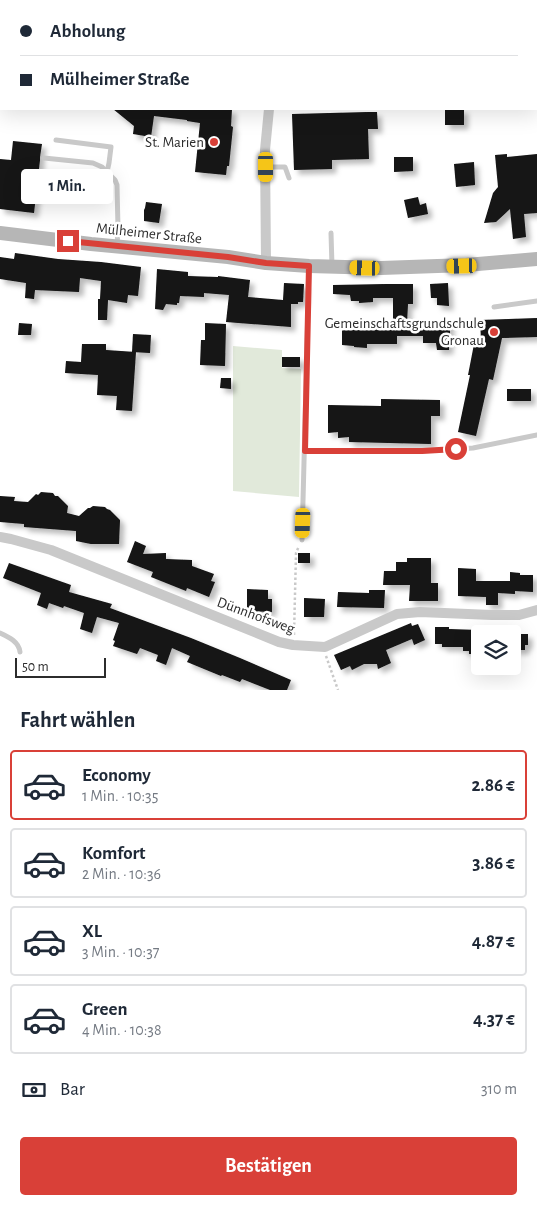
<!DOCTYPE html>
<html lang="de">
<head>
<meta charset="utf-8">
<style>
  :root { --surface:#fff; --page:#f2f2f3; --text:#1f2937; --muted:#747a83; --line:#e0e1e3; --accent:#d94038 }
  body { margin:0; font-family:"Alegreya Sans",sans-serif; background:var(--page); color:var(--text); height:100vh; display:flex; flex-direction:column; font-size:19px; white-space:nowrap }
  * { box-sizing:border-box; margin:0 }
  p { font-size:16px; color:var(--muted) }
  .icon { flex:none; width:28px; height:28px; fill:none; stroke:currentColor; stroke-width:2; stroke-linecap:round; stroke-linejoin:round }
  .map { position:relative; height:690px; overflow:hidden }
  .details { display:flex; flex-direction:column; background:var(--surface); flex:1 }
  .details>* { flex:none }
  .top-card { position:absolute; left:0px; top:0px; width:538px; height:110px; box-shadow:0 5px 20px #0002; display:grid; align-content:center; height:110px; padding:0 20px; background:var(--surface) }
  .tools { position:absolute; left:471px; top:625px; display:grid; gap:10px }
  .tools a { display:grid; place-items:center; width:50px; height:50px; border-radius:5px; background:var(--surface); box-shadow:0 5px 20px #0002; font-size:25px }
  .scale { position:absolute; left:15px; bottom:12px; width:91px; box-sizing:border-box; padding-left:5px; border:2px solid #2c2c2c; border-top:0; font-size:14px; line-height:18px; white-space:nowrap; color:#2c2c2c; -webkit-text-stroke:4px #fff; paint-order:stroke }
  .end { position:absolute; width:22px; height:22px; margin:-11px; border:6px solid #d94038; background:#fff; box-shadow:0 0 0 2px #fff }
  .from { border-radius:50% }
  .bubble { position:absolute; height:35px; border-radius:5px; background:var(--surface); box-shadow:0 5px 20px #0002; font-size:16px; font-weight:700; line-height:35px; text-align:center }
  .car { position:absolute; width:15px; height:30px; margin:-15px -8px; border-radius:6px; box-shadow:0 0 4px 1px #0007; background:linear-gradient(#f5c518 24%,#345 0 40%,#f5c518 0 76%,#345 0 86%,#f5c518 0) }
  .top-card b { display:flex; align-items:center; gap:18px; height:48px; font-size:19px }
  .top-card b+b { border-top:1px solid var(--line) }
  .top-card i { width:12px; height:12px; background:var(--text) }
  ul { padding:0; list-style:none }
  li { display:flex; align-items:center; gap:15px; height:70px; margin:0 10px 8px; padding:0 10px; border:2px solid var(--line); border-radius:5px }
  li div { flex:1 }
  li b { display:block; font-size:19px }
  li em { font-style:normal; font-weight:700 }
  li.current { border-color:var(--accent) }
  li>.icon { width:45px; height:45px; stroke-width:1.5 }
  h2 { padding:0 20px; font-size:22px; line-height:60px }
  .pay { display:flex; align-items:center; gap:12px; height:55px; padding:0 20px; font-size:19px }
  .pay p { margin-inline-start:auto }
  .button { display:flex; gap:10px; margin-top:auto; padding:10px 20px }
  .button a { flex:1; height:58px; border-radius:5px; background:var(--accent); color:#fff; font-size:20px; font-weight:700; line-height:58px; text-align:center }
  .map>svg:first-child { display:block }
  .green { fill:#e1e9da }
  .building { fill:#131313; filter:url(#shadow) }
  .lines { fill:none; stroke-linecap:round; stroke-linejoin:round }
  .path { stroke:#c9c9c9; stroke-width:2.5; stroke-dasharray:2.5 2.5; stroke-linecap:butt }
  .lane { stroke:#c9c9c9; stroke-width:5 }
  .street { stroke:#c9c9c9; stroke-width:10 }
  .secondary { stroke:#b6b6b6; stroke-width:14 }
  .route { stroke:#d94038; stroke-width:6 }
  .poi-dot { fill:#d94038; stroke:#fff; stroke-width:2 }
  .labels { text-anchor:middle; stroke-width:5; stroke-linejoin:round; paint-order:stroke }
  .poi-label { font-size:15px; fill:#2c2c2c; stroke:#fff; text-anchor:end }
  .street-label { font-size:15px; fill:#2c2c2c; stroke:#fff }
</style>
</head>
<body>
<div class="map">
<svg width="537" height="690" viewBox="0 0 537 690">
  <defs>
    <filter id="shadow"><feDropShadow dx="4.5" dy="4.5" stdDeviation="2.5" flood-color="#0004"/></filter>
  </defs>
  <rect width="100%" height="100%" fill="#fff"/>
  <!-- green -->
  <polygon class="green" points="233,346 282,350 282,368 301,369 299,497 233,491"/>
  <!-- building -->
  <g class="building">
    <polygon points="113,109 232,109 231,126 233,127 229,166 227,166 226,175 195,172 200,123 187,121 187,120 154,116 151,137 133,134 134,126"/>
    <rect x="445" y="109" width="19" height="16"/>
    <polygon points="368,112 377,112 378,129 368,129 369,159 332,160 332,169 294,170 292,114"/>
    <polygon points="13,141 42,144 40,157 40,160 34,213 0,209 0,159 11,160"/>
    <polygon points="507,154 507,157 537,154 537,213 524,214 526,237 513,239 510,209 496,222 484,223 493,193 498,187 495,155"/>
    <polygon points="394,157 413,157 413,171 394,172"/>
    <polygon points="474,162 475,185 456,187 454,164"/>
    <polygon points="418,197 420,205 426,203 428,214 408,218 404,200"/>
    <polygon points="146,202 162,204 159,223 144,221 144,210 145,208"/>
    <polygon points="15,253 58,259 101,262 141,267 138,296 128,295 127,303 108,300 107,320 98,320 98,299 102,299 100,299 101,281 80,278 79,292 35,290 34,299 25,298 26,283 0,279 0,257 14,259"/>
    <polygon points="157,269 188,272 188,276 218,277 218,276 250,280 248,297 283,300 284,283 304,284 303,302 298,302 298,304 291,304 291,327 226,322 229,295 204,293 204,297 180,296 179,303 177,303 177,305 166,304 163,310 155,309"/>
    <polygon points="448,283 449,306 437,305 437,298 431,298 430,284"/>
    <polygon points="386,284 413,284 413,304 408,304 407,323 450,321 450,342 449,342 449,350 437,350 436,343 423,343 423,336 397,336 397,344 367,344 367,348 354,347 354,346 342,345 342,327 382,328 382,320 393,320 393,298 373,298 373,302 359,303 359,301 351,301 350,295 333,294 333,285"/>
    <polygon points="537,318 537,337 502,338 493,380 489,379 476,436 458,432 470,375 468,375 475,339 481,340 480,320"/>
    <polygon points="19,323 32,324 31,335 18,335"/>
    <polygon points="205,323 226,324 225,366 200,365 201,340 205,340"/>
    <polygon points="133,334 151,335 150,353 132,352"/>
    <polygon points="82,344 106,344 106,350 136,352 132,411 116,410 117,396 97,395 98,375 65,373 66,361 81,362"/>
    <rect x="282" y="357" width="18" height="10"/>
    <polygon points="221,378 231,378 231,389 220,388"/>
    <rect x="507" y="389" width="24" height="12"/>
    <polygon points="381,399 440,400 440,416 431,416 431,444 349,442 349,437 338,438 338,432 328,433 328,405 381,406"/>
    <polygon points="41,492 53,493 55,496 58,496 68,506 67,513 79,516 88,508 90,508 93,506 105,507 107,509 110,510 120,520 119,544 91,544 76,541 76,531 24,527 24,524 0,522 0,496 15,497 14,501 28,502 36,494 38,495"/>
    <polygon points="135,541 146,546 143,554 166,553 166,559 192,560 192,566 214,574 211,581 215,582 209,597 187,588 186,591 151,577 153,572 127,562"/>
    <rect x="298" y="553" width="12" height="10"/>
    <polygon points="407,558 431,558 431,583 438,583 438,601 409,601 410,585 383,585 384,571 396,571 396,562 407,562"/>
    <polygon points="9,563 71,585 69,592 112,604 110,608 191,638 240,658 291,680 287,690 270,690 242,679 240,682 222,675 221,676 187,662 190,656 172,648 166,665 156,661 158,655 140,648 137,654 113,646 115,641 113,640 119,623 97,617 92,633 80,629 84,613 64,606 63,608 49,603 47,609 37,605 41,593 3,578"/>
    <polygon points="458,568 476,569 476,581 510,581 510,572 520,573 520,575 533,575 533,592 515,591 515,594 498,593 498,605 486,605 486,597 458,596"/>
    <polygon points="247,589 268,590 268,599 272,599 272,612 247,611"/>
    <polygon points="369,590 385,590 384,608 337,607 338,592 369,593"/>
    <polygon points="304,598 325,599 324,617 304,617"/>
    <polygon points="411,623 412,626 418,624 425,640 414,645 412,639 386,650 391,663 378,669 377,664 364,664 352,670 350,666 341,670 334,655"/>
    <polygon points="435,627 449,627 449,629 480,630 480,654 469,654 469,651 463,651 463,647 442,647 442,644 435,644"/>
    <polygon points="512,634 528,634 528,645 525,645 525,650 512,650"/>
  </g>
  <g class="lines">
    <!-- path -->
    <g class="path">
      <polyline points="294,635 296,553 299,546"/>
      <polyline points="326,656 338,690"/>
    </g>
    <!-- lane -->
    <g class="lane">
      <polyline points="56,140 111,147 109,163 107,172"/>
      <polyline points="44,158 93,163 102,167 115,180 117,185 118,228 117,246"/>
      <polyline points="266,167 285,167 289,178"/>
      <polyline points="331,233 332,266"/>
      <polyline points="494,307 537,301"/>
      <polyline points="305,451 422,451 473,448 537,435"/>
      <polyline points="302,540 309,267"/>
      <path d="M0 633C9 637 19 642 20 652"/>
    </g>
    <!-- street -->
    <g class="street">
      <polyline points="266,263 265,150 269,109"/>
      <polyline points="0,537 11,539 51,550 279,642 293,645 325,647 397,614 420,612 492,615 519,615 537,610"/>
    </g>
    <!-- secondary -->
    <g class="secondary">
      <polyline points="131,1 131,0"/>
      <polyline points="0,67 1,67"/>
      <polyline points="0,233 91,244 228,257 266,263 309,266 381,268 466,265 537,259"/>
    </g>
  </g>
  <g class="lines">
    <!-- route -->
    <polyline class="route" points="68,241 228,257 266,263 309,266 305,451 422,451 456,449"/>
  </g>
  <!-- markers -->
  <g class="poi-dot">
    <circle cx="214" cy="142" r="5"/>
    <circle cx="494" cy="332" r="5"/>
  </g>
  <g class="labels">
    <!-- poi labels -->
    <g class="poi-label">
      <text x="204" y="147">St. Marien</text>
      <text x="484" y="328">Gemeinschaftsgrundschule<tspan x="484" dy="17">Gronau</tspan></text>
    </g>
    <!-- street labels -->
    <g class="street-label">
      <text transform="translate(149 233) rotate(6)" y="5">Mülheimer Straße</text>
      <text transform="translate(256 615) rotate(20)" y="5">Dünnhofsweg</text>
    </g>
  </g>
</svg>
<div class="tools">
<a><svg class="icon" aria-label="layers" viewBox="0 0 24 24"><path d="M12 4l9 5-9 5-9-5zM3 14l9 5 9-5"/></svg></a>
</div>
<div class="scale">50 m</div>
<i class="end from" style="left:456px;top:449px"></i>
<i class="end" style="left:68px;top:241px"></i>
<div class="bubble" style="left:21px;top:169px;width:92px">1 Min.</div>
<i class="car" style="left:266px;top:167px;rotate:180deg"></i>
<i class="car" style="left:462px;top:266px;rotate:268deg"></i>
<i class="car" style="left:365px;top:268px;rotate:272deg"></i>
<i class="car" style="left:303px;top:523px;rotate:182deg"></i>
<div class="top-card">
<b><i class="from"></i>Abholung</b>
<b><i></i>Mülheimer Straße</b>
</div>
</div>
<section class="details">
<h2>Fahrt wählen</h2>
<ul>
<li class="current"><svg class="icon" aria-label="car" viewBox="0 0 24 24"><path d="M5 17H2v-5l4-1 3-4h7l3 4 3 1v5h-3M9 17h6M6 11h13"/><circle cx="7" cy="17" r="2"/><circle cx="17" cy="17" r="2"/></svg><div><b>Economy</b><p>1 Min. · 10:35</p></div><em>2.86 €</em></li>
<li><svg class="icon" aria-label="car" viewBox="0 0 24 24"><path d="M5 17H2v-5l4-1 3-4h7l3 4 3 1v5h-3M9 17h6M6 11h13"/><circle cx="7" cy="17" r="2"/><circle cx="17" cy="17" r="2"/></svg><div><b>Komfort</b><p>2 Min. · 10:36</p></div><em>3.86 €</em></li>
<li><svg class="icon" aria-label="car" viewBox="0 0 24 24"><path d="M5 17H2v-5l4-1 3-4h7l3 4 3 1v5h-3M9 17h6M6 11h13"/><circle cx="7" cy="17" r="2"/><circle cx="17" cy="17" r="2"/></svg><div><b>XL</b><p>3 Min. · 10:37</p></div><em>4.87 €</em></li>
<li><svg class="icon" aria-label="car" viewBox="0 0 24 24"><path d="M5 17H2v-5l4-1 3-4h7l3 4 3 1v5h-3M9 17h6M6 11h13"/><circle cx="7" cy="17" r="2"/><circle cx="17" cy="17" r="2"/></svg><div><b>Green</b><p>4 Min. · 10:38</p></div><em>4.37 €</em></li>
</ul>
<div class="pay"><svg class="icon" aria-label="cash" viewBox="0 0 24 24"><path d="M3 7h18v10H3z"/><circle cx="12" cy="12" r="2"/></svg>Bar<p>310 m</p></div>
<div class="button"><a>Bestätigen</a></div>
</section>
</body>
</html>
